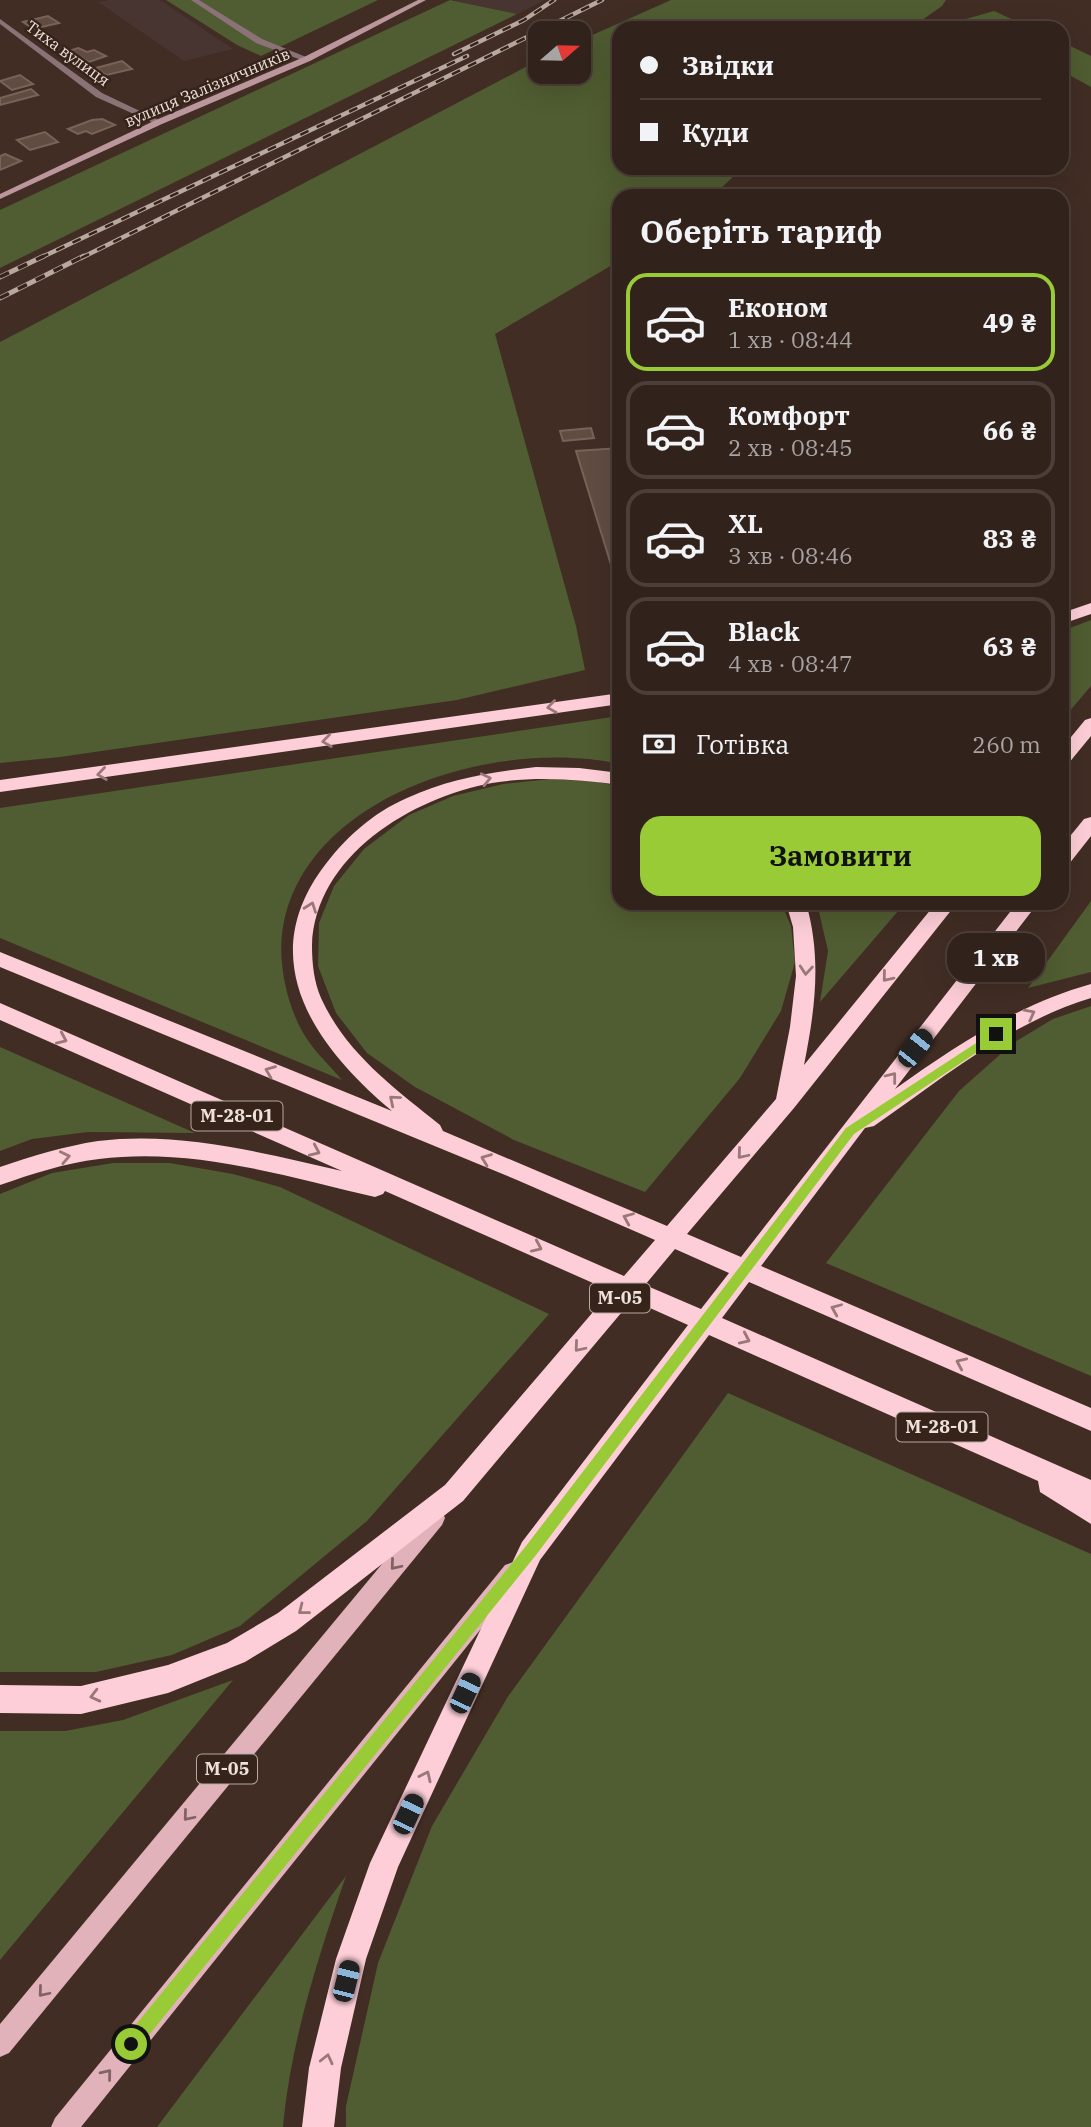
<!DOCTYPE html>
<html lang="uk">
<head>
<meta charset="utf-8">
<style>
  :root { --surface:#31221b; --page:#3d2f28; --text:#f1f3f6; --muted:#a8a4a3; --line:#4c3f3a; --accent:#99cb36 }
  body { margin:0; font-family:"IBM Plex Serif",serif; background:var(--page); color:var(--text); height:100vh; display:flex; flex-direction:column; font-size:26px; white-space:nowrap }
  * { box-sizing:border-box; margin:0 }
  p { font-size:23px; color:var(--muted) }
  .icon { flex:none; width:38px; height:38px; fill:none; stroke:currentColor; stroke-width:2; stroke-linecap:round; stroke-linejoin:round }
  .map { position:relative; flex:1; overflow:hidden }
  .details { position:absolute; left:612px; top:189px; width:457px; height:721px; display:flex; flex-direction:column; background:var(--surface); border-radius:21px; box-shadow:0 7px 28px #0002,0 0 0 2px var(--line) }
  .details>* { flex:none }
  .top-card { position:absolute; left:612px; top:21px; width:457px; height:154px; border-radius:21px; box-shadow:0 7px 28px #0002,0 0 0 2px var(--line); display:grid; align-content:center; height:154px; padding:0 28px; background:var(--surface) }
  .needle { width:46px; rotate:70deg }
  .fabs { position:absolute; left:528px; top:21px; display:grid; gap:14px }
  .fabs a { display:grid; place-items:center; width:63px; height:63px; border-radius:14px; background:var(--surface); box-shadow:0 7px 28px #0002,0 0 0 2px var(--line); font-size:35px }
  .end { position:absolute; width:32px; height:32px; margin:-16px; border:9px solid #99cb36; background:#111; box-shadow:0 0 0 4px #111 }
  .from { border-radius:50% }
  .bubble { position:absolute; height:49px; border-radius:21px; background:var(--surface); box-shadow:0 7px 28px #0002,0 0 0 2px var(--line); font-size:23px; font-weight:700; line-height:49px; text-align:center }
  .car { position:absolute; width:21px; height:42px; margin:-21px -10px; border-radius:9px; box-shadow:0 0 5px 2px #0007; background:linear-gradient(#222 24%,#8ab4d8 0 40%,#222 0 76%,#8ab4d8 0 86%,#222 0) }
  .top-card b { display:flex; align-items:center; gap:24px; height:66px; font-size:26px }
  .top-card b+b { border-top:2px solid var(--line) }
  .top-card i { width:18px; height:18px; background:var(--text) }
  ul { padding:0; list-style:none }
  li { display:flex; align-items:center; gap:21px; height:98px; margin:0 14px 10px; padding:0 14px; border:4px solid var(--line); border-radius:21px }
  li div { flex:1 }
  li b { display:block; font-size:26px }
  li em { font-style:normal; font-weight:700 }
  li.current { border-color:var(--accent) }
  li>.icon { width:63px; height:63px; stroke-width:1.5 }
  h2 { padding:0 28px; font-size:32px; line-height:84px }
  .pay { display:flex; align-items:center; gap:18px; height:77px; padding:0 28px; font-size:26px }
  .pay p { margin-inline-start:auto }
  .action { display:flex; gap:14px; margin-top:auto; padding:14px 28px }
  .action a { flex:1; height:80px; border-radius:21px; background:var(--accent); color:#111; font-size:28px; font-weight:700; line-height:80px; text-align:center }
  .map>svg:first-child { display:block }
  .industrial { fill:#483431 }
  .green { fill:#505c31 }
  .building { fill:#614c42; stroke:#796257; stroke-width:2 }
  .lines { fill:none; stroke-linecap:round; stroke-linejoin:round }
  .street { fill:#8a7277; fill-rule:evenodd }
  .secondary { fill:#bc969d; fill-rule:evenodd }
  .primary { fill:#e2b2bb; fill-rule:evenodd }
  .highway { fill:#fdced7; fill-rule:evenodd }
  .rail-far1-casing { stroke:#b7a8a0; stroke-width:4.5 }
  .rail-casing { stroke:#b7a8a0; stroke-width:5 }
  .rail-far1 { stroke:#36231a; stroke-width:2.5; stroke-dasharray:9; stroke-linecap:butt }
  .rail { stroke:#36231a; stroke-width:3.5; stroke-dasharray:10; stroke-linecap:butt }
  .oneway { stroke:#9a7878 }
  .oneway2 { stroke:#836362 }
  .route { fill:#99cb36 }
  .labels { text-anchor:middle; stroke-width:5; stroke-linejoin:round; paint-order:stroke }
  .far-street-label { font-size:16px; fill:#eee1da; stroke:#36231a }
  .shield { fill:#36231a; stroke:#b7a8a0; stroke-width:2 }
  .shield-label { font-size:18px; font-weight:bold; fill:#eee1da }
</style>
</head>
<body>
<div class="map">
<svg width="1091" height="2127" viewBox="0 0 1091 2127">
  <rect width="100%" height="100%" fill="#412d24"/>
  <!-- industrial -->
  <g class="industrial">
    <polygon points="109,0 160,0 233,49 184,61 98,2"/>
    <polygon points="452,0 545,0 517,14"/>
  </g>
  <!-- green -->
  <g class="green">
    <polygon points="166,0 378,0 261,56 237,45"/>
    <polygon points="450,0 517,14 0,268 0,210"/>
    <polygon points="671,0 946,0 942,6 911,28 620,28 620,168 742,168 713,196 620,196 619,261 495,334 576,626 585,670 457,700 60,757 0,763 0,342 541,59 541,72 579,72 579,41"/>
    <polygon points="994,11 1031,28 983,28 966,19"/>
    <polygon points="1062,42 1091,56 1091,87 1062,71"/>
    <polygon points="1091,620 1091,686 1062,720 1062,631"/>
    <path d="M619 716V764C502 738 307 791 283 927 277 962 287 1009 307 1039 317 1054 331 1067 342 1080L0 938V808Z"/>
    <polygon points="550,779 600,782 619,787 620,903 781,903 791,926 795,962 781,1011 740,1078 645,1192 514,1140 415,1087 367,1053 336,1013 318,966 319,923 334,886 364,849 409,815 453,796 503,784"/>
    <polygon points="1091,901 1091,972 1028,988"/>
    <polygon points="817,903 905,903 820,1002 828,951"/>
    <polygon points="1091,1006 1091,1376 826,1263 959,1091 1013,1043 1053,1019"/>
    <polygon points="0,1047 195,1133 88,1132 32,1139 0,1151"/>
    <polygon points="113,1163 170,1163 233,1174 280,1187 549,1314 367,1521 240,1626 172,1655 96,1672 0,1672 0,1194 52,1173"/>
    <polygon points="728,1393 1091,1554 1091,2127 346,2127 346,2106 378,1963 432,1826 507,1698"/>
    <polygon points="233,1680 0,1960 0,1731 65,1731 123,1720"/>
    <path d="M346 1876C318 1958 291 2040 283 2127H157Z"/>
  </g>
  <!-- building -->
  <g class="building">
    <polygon points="48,16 59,23 33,29 23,22"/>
    <polygon points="78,48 87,52 94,50 106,56 89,62 77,55 71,57 63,53"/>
    <polygon points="122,61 132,69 106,75 96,68"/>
    <polygon points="20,75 33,84 12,90 0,81"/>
    <polygon points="31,89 38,95 0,105 0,98"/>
    <polygon points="102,119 115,125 92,134 86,131 78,134 68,129 92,120"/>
    <polygon points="45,132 58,142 30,150 17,140"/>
    <polygon points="5,154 21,161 0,170 0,156"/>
    <polygon points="591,428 594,438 563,441 560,431"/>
    <polygon points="620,448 620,567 612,568 576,451"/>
  </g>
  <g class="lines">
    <!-- street -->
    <g class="street">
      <polygon points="191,0 199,0 262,39 311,59 304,61 256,43"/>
      <polygon points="0,19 102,93 163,122 156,124 96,97 0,24"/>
    </g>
    <!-- secondary -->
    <polygon class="secondary" points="418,0 426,0 310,61 162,124 0,199 0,194 156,120 304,57"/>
    <!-- primary -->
    <g class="primary">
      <polygon points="434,1508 442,1511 445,1518 442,1525 9,2053 0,2057 0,2024 426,1511"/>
      <polygon points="513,1562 521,1565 524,1572 521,1579 81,2127 51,2127 55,2118 505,1565"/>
    </g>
    <!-- highway -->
    <g class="highway">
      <polygon points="1091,603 1091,614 1062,624 1062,613"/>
      <polygon points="620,693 620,704 0,792 0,780"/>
      <polygon points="1091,718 1091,736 1068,764 1062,766 1062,748 1085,720"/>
      <path d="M536 767 579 768 620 773V785C577 779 535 776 492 783 412 798 315 855 312 946 312 963 314 982 321 998 346 1053 394 1088 440 1125L443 1131 667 1226 776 1099 790 1027 796 976 793 927 786 903H806C822 958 815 1010 804 1065L936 903H957L794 1108 687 1234 741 1257 1017 903H1038L895 1089C957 1045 1017 1005 1091 984V998C1009 1023 943 1078 874 1126L865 1128 761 1266 1091 1408V1431L749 1282 722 1318 1091 1480V1524L1040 1492 1038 1481 709 1335 540 1560 398 1867 366 1959 341 2068 334 2127H302L309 2068 336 1959 370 1863 522 1542 688 1325 632 1300 463 1501 296 1631 245 1662 168 1693 81 1714 0 1713V1685L81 1686 168 1665 227 1643 278 1613 445 1485 611 1291 385 1191 383 1194 375 1197C285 1176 192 1147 99 1159 65 1163 32 1174 0 1185V1167C32 1156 65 1146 98 1141 181 1131 262 1153 342 1171L0 1020V1003L624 1276 655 1240 517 1180 0 967V952L392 1111C317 1048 254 963 322 869 344 839 372 813 407 798 448 779 491 772 536 767ZM675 1249 729 1273 701 1309 645 1285Z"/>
      <polygon points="1091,817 1091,836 1069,864 1062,865 1062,846 1084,819"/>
    </g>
    <!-- rail-far1 casing -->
    <g class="rail-far1-casing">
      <g id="rail-far1">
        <polyline points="454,54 524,20 554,0"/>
        <polyline points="40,258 467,56"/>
        <polyline points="81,258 602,0"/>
      </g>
    </g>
    <!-- rail casing -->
    <g class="rail-casing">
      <g id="rail">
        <polyline points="0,277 44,256"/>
        <polyline points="0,298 84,256"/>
      </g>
    </g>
    <!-- rail-far1 -->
    <use href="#rail-far1" class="rail-far1"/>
    <!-- rail -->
    <use href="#rail" class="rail"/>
  </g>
  <!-- one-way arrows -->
  <defs><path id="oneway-chevron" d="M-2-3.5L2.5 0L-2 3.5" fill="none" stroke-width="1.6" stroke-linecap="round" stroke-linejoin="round" transform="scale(1.75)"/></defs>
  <g class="oneway">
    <use href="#oneway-chevron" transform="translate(552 707) rotate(172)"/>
    <use href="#oneway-chevron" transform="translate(327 741) rotate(172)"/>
    <use href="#oneway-chevron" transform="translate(102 774) rotate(172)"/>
    <use href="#oneway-chevron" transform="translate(486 779) rotate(-13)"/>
    <use href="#oneway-chevron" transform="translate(311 907) rotate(-70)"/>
    <use href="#oneway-chevron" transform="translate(806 970) rotate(95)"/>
    <use href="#oneway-chevron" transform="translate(887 977) rotate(129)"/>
    <use href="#oneway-chevron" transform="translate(1030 1014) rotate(-28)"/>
    <use href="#oneway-chevron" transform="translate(62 1039) rotate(24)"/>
    <use href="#oneway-chevron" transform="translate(270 1071) rotate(-158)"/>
    <use href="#oneway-chevron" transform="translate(892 1077) rotate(-52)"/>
    <use href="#oneway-chevron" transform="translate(394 1100) rotate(-140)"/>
    <use href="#oneway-chevron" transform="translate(315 1151) rotate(24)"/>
    <use href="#oneway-chevron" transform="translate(742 1154) rotate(130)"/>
    <use href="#oneway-chevron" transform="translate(65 1157) rotate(-12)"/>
    <use href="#oneway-chevron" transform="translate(486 1159) rotate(-159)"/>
    <use href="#oneway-chevron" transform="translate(628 1218) rotate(-157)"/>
    <use href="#oneway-chevron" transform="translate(537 1247) rotate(24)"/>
    <use href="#oneway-chevron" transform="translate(836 1309) rotate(-157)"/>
    <use href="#oneway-chevron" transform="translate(745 1339) rotate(24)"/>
    <use href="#oneway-chevron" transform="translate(579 1347) rotate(130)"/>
    <use href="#oneway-chevron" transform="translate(961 1363) rotate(-156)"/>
    <use href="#oneway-chevron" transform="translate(303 1610) rotate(142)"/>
    <use href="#oneway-chevron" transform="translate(95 1696) rotate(166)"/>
    <use href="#oneway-chevron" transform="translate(426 1776) rotate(-65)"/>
    <use href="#oneway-chevron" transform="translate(327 2059) rotate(-77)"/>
  </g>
  <g class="oneway2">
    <use href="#oneway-chevron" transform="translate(395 1565) rotate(130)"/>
    <use href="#oneway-chevron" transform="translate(188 1816) rotate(130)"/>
    <use href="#oneway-chevron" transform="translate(43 1992) rotate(130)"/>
    <use href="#oneway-chevron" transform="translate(107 2074) rotate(-51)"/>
  </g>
  <!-- route -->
  <polygon class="route" points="996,1030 1000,1031 1000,1037 854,1134 536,1555 137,2050 131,2052 125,2050 123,2044 125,2038 526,1546 846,1128"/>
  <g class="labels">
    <!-- far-street labels -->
    <g class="far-street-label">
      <text transform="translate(68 53) rotate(36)" y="6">Тиха вулиця</text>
      <text transform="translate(207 87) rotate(-23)" y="6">вулиця Залізничників</text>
    </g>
    <!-- shield labels -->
    <g class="shield">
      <rect x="191.5" y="1101.5" width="91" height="29" rx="5"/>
      <rect x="590" y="1283.5" width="60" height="29" rx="5"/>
      <rect x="896.5" y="1412.5" width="91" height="29" rx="5"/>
      <rect x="197" y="1754.5" width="60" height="29" rx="5"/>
    </g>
    <g class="shield-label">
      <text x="237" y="1122">М-28-01</text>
      <text x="620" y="1304">М-05</text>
      <text x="942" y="1433">М-28-01</text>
      <text x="227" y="1775">М-05</text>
    </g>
  </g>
</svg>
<div class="fabs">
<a><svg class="needle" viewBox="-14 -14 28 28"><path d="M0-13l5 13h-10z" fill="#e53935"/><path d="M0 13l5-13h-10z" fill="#a8a4a3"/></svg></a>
</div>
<i class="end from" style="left:131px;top:2044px"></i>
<i class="end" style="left:996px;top:1034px"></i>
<div class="bubble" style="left:947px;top:933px;width:98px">1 хв</div>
<i class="car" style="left:915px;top:1048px;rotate:38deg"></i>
<i class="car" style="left:465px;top:1693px;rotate:25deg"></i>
<i class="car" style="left:408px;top:1814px;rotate:25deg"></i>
<i class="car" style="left:346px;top:1981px;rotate:14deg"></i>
<div class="top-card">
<b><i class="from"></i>Звідки</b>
<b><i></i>Куди</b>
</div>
<section class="details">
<h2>Оберіть тариф</h2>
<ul>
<li class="current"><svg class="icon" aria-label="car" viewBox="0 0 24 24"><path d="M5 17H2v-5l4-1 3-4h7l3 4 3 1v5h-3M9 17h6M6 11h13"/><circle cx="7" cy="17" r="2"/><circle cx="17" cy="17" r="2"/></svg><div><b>Економ</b><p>1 хв · 08:44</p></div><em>49 ₴</em></li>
<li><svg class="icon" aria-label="car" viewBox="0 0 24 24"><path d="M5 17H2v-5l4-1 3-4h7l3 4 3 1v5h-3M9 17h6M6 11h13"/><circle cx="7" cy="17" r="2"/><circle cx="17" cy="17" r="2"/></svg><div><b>Комфорт</b><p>2 хв · 08:45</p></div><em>66 ₴</em></li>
<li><svg class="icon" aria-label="car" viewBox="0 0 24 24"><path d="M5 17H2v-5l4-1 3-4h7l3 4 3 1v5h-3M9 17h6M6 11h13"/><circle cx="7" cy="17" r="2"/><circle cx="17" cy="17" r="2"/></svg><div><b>XL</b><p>3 хв · 08:46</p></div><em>83 ₴</em></li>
<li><svg class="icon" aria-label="car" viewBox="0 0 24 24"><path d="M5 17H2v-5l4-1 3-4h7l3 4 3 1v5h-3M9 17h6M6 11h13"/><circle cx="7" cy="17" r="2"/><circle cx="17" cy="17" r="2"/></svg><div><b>Black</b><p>4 хв · 08:47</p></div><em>63 ₴</em></li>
</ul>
<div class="pay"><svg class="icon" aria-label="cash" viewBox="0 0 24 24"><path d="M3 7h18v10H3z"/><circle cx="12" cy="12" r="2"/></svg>Готівка<p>260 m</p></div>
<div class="action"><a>Замовити</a></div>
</section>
</div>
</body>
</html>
